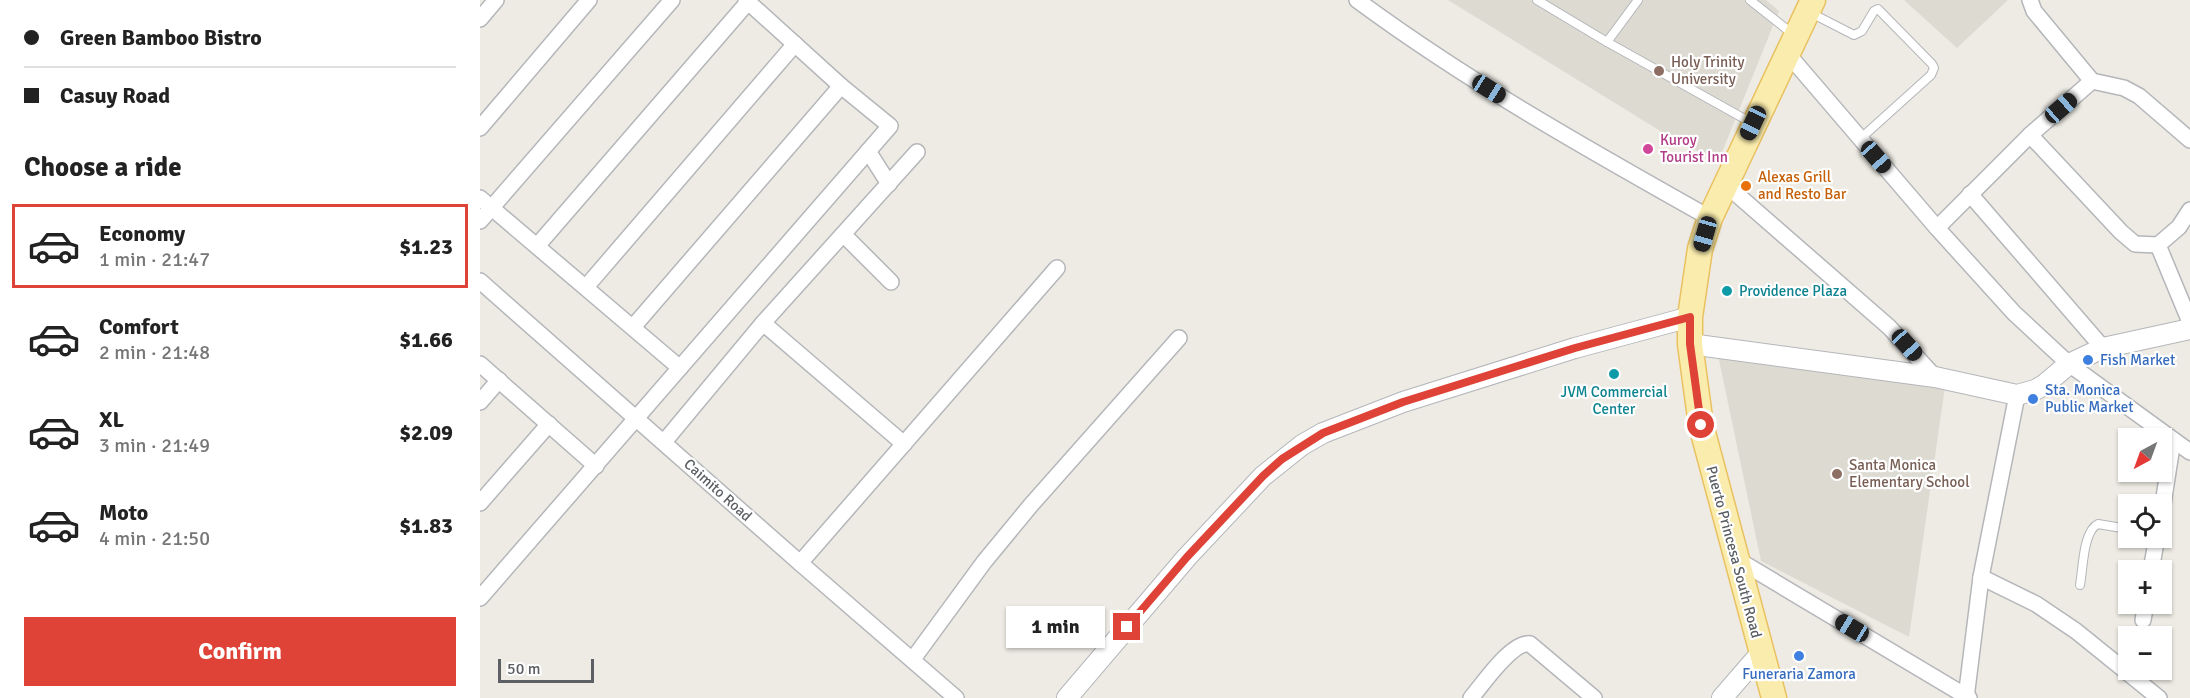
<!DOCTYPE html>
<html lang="en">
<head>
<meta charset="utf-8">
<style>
  :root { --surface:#fff; --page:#f6f6f6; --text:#222; --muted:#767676; --line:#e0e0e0; --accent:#df4338 }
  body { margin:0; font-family:Signika,sans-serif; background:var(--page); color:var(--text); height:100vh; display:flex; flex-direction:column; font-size:22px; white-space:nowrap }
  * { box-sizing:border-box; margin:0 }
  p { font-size:20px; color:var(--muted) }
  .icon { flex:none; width:33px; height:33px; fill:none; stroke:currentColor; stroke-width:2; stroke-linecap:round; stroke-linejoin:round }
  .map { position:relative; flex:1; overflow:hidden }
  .panel { display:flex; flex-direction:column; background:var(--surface); width:480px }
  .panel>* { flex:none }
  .hud { display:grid; align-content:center; height:132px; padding:0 24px; background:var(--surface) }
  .needle { width:39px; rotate:221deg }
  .fabs { position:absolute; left:1638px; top:428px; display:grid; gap:12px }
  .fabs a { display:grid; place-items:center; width:54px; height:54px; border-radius:0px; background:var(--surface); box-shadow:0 2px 4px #0004; font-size:30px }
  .scale { position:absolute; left:18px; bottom:15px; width:96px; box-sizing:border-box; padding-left:6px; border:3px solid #5c6064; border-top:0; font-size:16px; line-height:21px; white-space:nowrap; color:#5c6064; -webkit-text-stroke:4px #fff; paint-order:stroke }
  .end { position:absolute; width:27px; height:27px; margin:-14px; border:8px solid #df4338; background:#fff; box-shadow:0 0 0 3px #fff }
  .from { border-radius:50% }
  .bubble { position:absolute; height:42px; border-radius:0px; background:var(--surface); box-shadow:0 2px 4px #0004; font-size:20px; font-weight:800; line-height:42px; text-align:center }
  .car { position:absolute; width:18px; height:36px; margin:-18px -9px; border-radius:8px; box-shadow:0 0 4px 2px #0007; background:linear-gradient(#222 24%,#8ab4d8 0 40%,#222 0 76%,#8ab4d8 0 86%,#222 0) }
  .hud b { display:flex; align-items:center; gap:21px; height:57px; font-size:22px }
  .hud b+b { border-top:2px solid var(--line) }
  .hud i { width:15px; height:15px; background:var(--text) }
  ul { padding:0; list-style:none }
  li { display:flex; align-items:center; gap:18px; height:84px; margin:0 12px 9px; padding:0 12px; border:3px solid transparent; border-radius:0px }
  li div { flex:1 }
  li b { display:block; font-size:22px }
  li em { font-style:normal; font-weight:800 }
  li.active { border-color:var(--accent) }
  li>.icon { width:54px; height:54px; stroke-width:1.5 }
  h2 { padding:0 24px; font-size:27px; line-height:72px }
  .action { display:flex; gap:12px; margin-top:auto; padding:12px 24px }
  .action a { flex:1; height:69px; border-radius:0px; background:var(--accent); color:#fff; font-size:24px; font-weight:800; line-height:69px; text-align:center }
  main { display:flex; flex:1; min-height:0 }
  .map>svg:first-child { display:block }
  .education { fill:#dddad2 }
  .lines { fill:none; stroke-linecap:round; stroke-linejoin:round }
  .service-casing { stroke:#b4b6ba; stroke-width:10 }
  .minor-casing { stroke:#b4b6ba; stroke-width:18 }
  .tertiary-casing { stroke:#b4b6ba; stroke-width:22 }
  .primary-casing { stroke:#e9c161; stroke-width:27 }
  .service { stroke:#fff; stroke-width:8 }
  .minor { stroke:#fff; stroke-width:15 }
  .tertiary { stroke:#fff; stroke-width:20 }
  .primary { stroke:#faecac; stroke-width:24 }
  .route { stroke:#df4338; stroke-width:8 }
  .education-dot { fill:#8d6e63; stroke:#fff; stroke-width:2 }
  .hotel-dot { fill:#d1479c; stroke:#fff; stroke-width:2 }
  .food-dot { fill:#e8710a; stroke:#fff; stroke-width:2 }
  .culture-dot { fill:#0f9aa8; stroke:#fff; stroke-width:2 }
  .shop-dot { fill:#3f7fe0; stroke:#fff; stroke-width:2 }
  .labels { text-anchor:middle; stroke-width:4.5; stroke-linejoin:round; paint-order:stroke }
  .education-label { font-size:15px; fill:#785e54; stroke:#fff; text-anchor:start }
  .hotel-label { font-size:15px; fill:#b23c85; stroke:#fff; text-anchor:start }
  .food-label { font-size:15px; fill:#c56008; stroke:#fff; text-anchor:start }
  .culture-label { font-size:15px; fill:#0d838f; stroke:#fff; text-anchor:start }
  .shop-label { font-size:15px; fill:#366cbe; stroke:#fff; text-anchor:start }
  .street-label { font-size:15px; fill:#5c6064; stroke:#fff }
</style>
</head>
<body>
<main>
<section class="panel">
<div class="hud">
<b><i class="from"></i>Green Bamboo Bistro</b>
<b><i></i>Casuy Road</b>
</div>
<h2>Choose a ride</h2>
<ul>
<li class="active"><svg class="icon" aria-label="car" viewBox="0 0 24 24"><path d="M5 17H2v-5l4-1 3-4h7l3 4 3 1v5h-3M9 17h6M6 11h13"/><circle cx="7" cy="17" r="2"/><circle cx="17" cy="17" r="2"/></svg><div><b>Economy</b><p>1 min · 21:47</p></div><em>$1.23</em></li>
<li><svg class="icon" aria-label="car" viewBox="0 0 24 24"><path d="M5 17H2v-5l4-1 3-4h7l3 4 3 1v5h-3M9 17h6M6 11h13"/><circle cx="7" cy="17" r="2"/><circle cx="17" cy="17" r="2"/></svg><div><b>Comfort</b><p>2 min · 21:48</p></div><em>$1.66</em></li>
<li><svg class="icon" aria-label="car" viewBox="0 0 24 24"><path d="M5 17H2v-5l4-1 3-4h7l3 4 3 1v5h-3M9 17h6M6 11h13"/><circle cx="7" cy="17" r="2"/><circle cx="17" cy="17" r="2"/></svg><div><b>XL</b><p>3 min · 21:49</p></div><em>$2.09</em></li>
<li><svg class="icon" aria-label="car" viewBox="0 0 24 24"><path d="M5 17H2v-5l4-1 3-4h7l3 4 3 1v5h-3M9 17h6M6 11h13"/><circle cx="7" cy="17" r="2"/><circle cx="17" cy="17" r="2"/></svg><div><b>Moto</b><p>4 min · 21:50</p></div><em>$1.83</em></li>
</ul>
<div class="action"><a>Confirm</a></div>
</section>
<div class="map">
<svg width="1710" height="698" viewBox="0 0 1710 698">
  <rect width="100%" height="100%" fill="#eeebe4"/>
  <!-- education -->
  <g class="education">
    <polygon points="968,0 1286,0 1299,11 1238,162 1182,132"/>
    <polygon points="1424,0 1528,0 1477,48"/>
    <polygon points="1238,355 1465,387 1429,637 1281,561"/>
  </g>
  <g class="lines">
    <!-- service casing -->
    <g class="service-casing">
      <g id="service">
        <polyline points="1057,0 1127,42 1272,123"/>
        <polyline points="1270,0 1314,35"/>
        <polyline points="1331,13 1374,35 1382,31 1394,11 1398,9 1452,64 1454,68 1451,75 1380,139"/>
        <polyline points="1127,42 1158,0"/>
        <path d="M1600 585C1603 569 1603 531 1618 524L1648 529"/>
      </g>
    </g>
    <!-- minor casing -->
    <g class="minor-casing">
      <g id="minor">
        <path d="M877 0C988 82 1109 150 1230 218"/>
        <polyline points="1550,0 1554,11 1612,81 1644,88 1659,96 1710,140"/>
        <polyline points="0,19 16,0"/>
        <polyline points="1307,53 1457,228 1534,313 1589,364 1710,452"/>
        <polyline points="0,128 109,0"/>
        <polyline points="1550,135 1641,232 1655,244 1678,245 1699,227 1710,210"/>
        <polyline points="388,151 409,184"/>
        <polyline points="1245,184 1409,327 1455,377"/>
        <polyline points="1490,194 1623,348"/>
        <polyline points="0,198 200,368"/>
        <polyline points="0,221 192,0"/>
        <polyline points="1457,228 1550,135 1612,81"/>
        <polyline points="364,235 411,282"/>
        <polyline points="1678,245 1710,322"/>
        <polyline points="57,246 268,2"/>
        <polyline points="0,281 320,563 476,698"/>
        <polyline points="106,287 315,44"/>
        <polyline points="283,323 424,444"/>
        <polyline points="153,327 361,86"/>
        <polyline points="0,364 116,466"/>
        <polyline points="0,402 19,380"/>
        <polyline points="184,442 283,323 437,152"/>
        <polyline points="0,503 69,424"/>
        <polyline points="1682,510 1693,440"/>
        <polyline points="1258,560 1489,698"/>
        <polyline points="320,563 577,268"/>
        <polyline points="1671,570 1677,537"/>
        <polyline points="1501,577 1556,604 1596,631 1679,698"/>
        <polyline points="0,598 410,126 361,86 266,0"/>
        <polyline points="1663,620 1666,603"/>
        <polyline points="433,659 504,562 551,505 699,338"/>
        <path d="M991 698C1003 684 1032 641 1050 644L1114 698"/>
        <polyline points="1486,698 1501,577 1537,395"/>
      </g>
    </g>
    <!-- tertiary casing -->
    <g class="tertiary-casing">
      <g id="tertiary">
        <polyline points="1210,344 1455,377 1537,395 1555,390 1564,385 1589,364 1623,348 1710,329"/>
        <polyline points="587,698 707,557 783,476 822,445 843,433 923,402 1095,348 1210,317"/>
        <polyline points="1242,698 1281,653"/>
      </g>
    </g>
    <!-- primary casing -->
    <g class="primary-casing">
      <polyline id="primary" points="1294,698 1221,425 1210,344 1210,317 1220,249 1230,218 1333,0"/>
    </g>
    <!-- service -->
    <use href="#service" class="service"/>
    <!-- minor -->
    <use href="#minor" class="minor"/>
    <!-- tertiary -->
    <use href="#tertiary" class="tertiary"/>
    <!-- primary -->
    <use href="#primary" class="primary"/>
  </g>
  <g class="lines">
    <!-- route -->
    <polyline class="route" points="647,627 707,557 783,476 802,459 843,433 923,402 1095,348 1210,317 1210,344 1221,425"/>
  </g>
  <!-- markers -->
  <g class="education-dot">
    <circle cx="1179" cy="71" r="6"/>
    <circle cx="1357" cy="474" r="6"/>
  </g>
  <circle class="hotel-dot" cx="1168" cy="149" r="6"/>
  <circle class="food-dot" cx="1266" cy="186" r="6"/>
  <g class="culture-dot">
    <circle cx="1247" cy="291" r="6"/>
    <circle cx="1134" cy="374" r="6"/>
  </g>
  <g class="shop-dot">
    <circle cx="1608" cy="360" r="6"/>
    <circle cx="1553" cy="399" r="6"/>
    <circle cx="1319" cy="656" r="6"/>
  </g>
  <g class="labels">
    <!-- education labels -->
    <g class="education-label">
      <text x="1191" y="67">Holy Trinity<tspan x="1191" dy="17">University</tspan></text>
      <text x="1369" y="470">Santa Monica<tspan x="1369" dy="17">Elementary School</tspan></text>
    </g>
    <!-- hotel labels -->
    <g class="hotel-label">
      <text x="1180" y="145">Kuroy<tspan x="1180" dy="17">Tourist Inn</tspan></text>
    </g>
    <!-- food labels -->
    <g class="food-label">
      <text x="1278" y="182">Alexas Grill<tspan x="1278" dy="17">and Resto Bar</tspan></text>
    </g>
    <!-- culture labels -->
    <g class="culture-label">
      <text x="1259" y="296">Providence Plaza</text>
      <text x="1134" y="397" text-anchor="middle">JVM Commercial<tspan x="1134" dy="17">Center</tspan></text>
    </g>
    <!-- shop labels -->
    <g class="shop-label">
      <text x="1620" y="365">Fish Market</text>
      <text x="1565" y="395">Sta. Monica<tspan x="1565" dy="17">Public Market</tspan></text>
      <text x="1319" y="679" text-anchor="middle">Funeraria Zamora</text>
    </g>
    <!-- street labels -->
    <g class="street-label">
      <text transform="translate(238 490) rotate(42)" y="5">Caimito Road</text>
      <text transform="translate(1254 552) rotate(75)" y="5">Puerto Princesa South Road</text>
    </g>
  </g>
</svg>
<div class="fabs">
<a><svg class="needle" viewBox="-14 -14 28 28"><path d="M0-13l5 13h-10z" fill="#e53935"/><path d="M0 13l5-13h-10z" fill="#767676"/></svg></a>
<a><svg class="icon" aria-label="locate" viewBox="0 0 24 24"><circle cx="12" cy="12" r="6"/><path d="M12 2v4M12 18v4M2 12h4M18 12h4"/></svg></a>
<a>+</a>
<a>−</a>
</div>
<div class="scale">50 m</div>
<i class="end from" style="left:1221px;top:425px"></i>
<i class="end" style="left:647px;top:627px"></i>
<div class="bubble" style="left:526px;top:606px;width:99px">1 min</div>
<i class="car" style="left:1009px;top:89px;rotate:122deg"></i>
<i class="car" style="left:1581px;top:108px;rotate:49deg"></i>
<i class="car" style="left:1273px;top:123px;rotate:205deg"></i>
<i class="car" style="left:1396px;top:157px;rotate:139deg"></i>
<i class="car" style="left:1225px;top:234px;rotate:196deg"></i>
<i class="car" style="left:1427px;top:345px;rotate:138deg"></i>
<i class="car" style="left:1372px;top:628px;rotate:301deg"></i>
</div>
</main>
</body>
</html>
